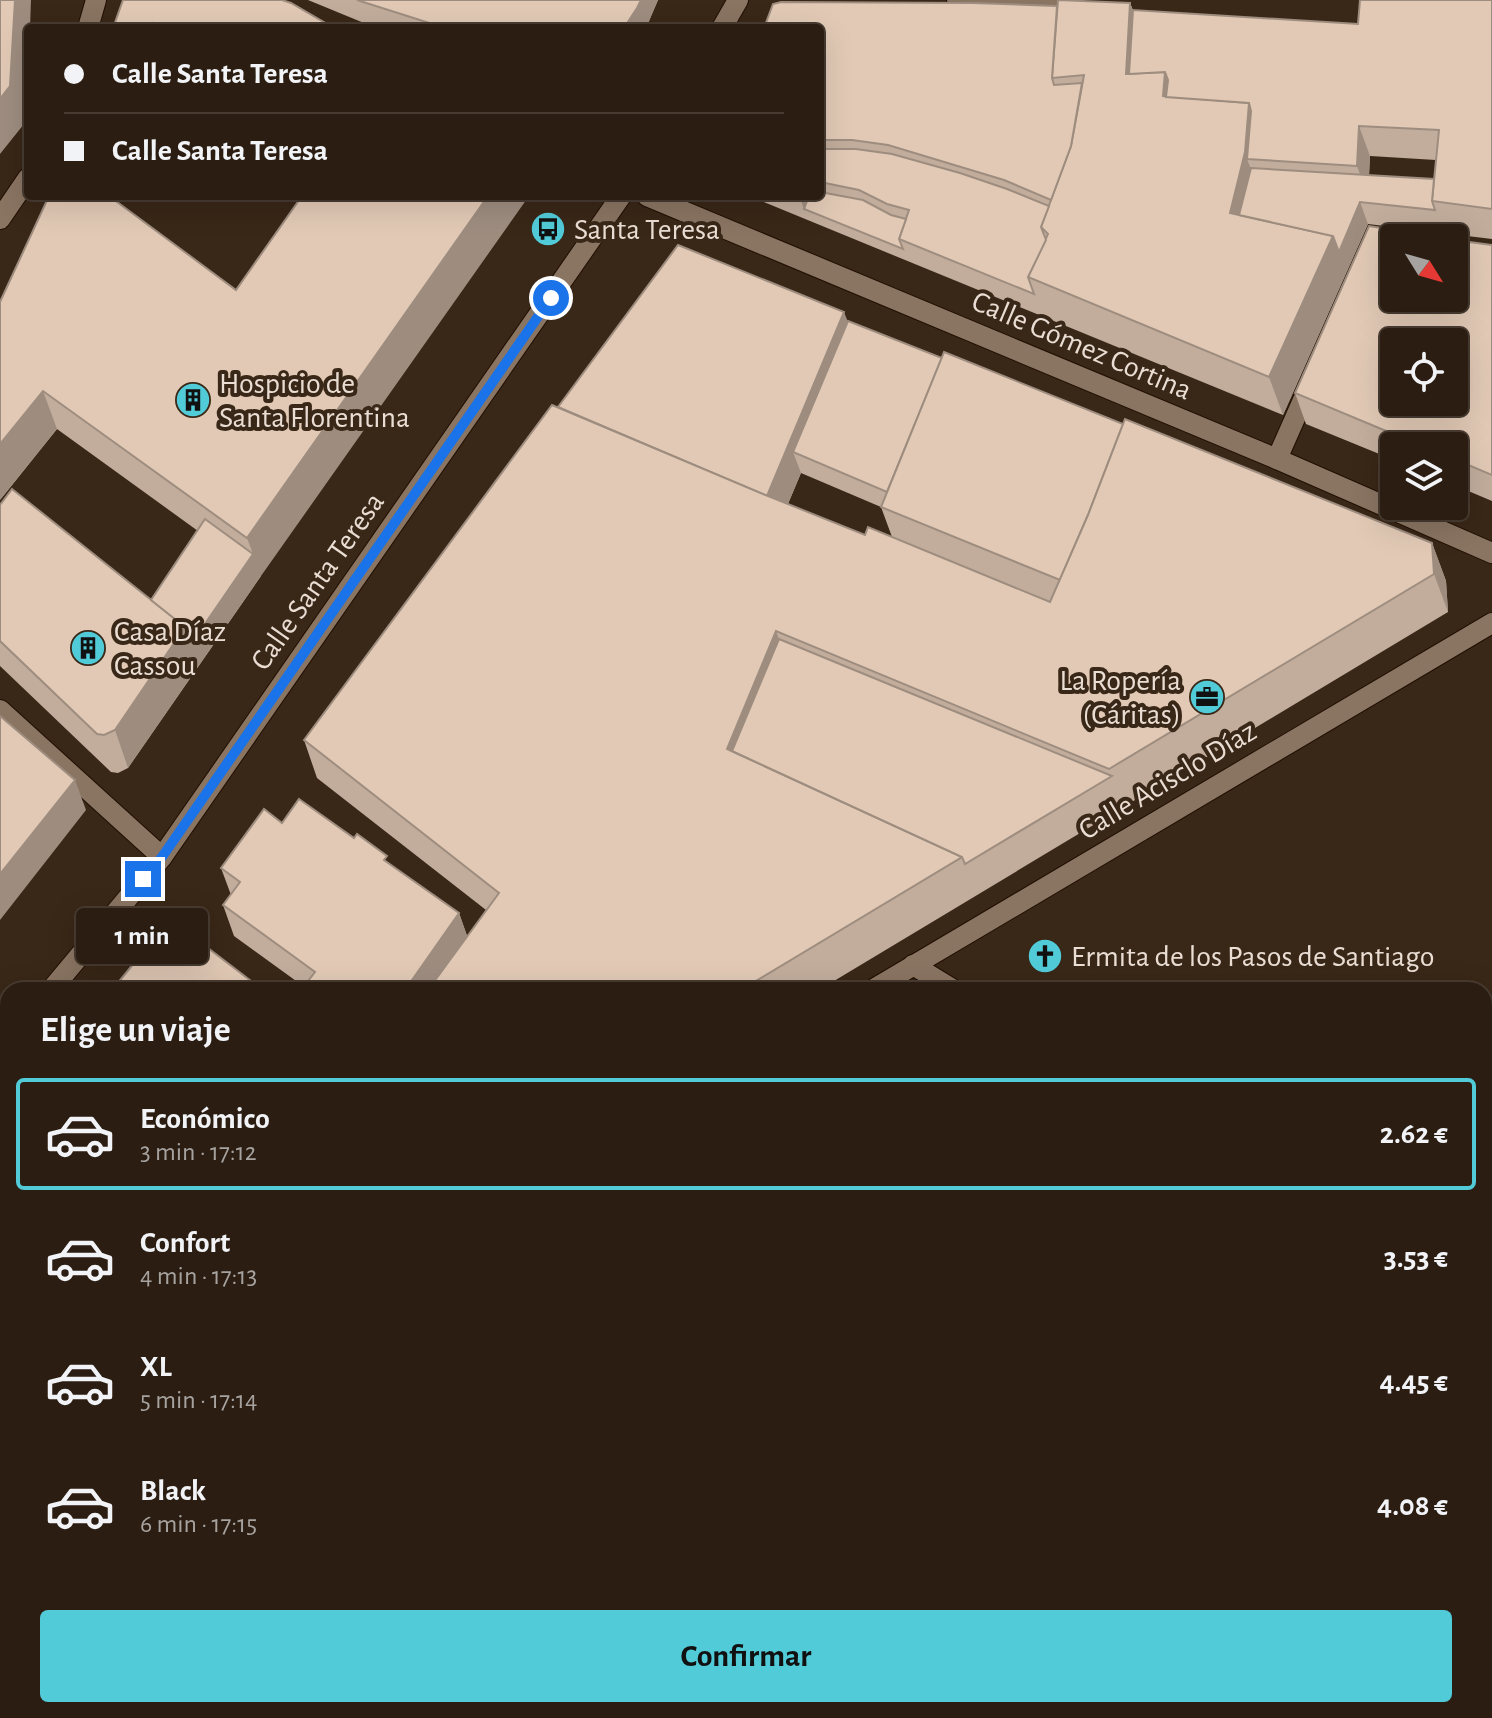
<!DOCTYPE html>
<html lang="es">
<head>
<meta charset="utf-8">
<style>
  :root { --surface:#2b1d11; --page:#372a1f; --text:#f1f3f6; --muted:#a6a29f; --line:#473b31; --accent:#52cbd8 }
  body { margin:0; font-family:"Alegreya Sans",sans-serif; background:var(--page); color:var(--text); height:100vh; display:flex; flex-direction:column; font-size:30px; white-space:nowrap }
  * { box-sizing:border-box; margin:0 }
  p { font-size:26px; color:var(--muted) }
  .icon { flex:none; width:44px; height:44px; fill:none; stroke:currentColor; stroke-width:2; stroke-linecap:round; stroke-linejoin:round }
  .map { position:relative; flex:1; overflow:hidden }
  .side { position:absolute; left:0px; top:982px; width:1492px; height:736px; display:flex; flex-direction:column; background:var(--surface); border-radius:24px 24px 0 0; box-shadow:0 8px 32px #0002,0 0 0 2px var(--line) }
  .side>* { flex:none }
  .guide { position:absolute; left:24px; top:24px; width:800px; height:176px; border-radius:8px; box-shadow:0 8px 32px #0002,0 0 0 2px var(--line); display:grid; align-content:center; height:176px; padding:0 40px; background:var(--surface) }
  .needle { width:52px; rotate:127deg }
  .tools { position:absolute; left:1380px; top:224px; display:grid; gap:16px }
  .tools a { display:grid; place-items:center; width:88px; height:88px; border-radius:8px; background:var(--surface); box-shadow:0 8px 32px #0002,0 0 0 2px var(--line); font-size:40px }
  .end { position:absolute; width:36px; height:36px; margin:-18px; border:10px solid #1a73e8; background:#fff; box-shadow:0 0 0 4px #fff }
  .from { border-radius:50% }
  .bubble { position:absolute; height:56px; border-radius:8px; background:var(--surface); box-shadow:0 8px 32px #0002,0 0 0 2px var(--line); font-size:26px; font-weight:700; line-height:56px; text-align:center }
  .guide b { display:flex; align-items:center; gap:28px; height:76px; font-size:30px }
  .guide b+b { border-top:2px solid var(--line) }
  .guide i { width:20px; height:20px; background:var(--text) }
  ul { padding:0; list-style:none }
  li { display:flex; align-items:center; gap:24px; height:112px; margin:0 16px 12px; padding:0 24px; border:4px solid transparent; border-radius:8px }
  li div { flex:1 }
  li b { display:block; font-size:30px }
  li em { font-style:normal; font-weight:700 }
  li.on { border-color:var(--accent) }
  li>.icon { width:72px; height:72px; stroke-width:1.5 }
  h2 { padding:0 40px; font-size:36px; line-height:96px }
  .action { display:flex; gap:16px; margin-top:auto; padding:16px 40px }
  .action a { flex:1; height:92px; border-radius:8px; background:var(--accent); color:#111; font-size:32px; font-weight:700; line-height:92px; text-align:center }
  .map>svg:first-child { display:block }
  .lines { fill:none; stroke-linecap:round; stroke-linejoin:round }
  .street-casing { stroke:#200f02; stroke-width:22 }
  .street { stroke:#8a7462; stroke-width:20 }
  .wall { fill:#c2ad9c; fill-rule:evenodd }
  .shaded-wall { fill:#9e8d7f }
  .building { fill:#e1c9b5; stroke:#9e8d7f; stroke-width:2; fill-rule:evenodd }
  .route { stroke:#1a73e8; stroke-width:10 }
  .labels { text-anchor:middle; stroke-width:8; stroke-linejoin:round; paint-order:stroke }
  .poi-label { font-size:30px; fill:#eaded4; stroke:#392717; text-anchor:start }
  .street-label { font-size:30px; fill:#eaded4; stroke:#392717 }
</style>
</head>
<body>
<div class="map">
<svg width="1492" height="1718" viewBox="0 0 1492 1718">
  <rect width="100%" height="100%" fill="#392717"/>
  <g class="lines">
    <!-- street casing -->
    <g class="street-casing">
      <g id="street">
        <polyline points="957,0 1035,6 1074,0"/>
        <polyline points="88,28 96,0"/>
        <polyline points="722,28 738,0"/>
        <polyline points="647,196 1277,459 1492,553"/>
        <polyline points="0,219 28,178"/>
        <polyline points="1277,459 1311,382"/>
        <polyline points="0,710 162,857"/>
        <polyline points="913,965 954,990"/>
        <polyline points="51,990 162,857 621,196"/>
        <polyline points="872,990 1492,623"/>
        <polyline points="0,1051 8,1041"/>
        <polyline points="1484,1313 1492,1318"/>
        <polyline points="0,1393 8,1397"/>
        <polyline points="417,1710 431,1718"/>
        <polyline points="526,1710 540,1718"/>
        <polyline points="280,1718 281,1710"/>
        <polyline points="1070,1718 1075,1710"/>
      </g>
    </g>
    <!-- street -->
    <use href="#street" class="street"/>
  </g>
  <!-- wall -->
  <g class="wall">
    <polygon points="308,0 658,0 646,28 381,28 364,23"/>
    <path d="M1492 0V239L1368 224 1283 415 749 196H820V28L1057 6 1130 3 1133 10 1358 24ZM1370 156 1436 160 1434 179 1369 175Z"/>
    <polygon points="114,200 236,290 261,576 128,768 118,773 111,772 0,666 0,505 151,600 198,531 57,429 0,500"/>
    <polygon points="1492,245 1492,501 1454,485 1454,446 1394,446 1394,460 1306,424 1295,393"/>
    <path d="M848 321 942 358 1123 424 1432 543 1446 581 1448 612 819 990H301L303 986 234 936 223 905 231 895 221 868 282 823 390 864 459 913 467 936 486 910 317 778 304 740 558 407ZM801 473 881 507 892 537 865 535 788 504Z"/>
    <polygon points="8,1129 8,1374 0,1370 0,1139"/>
    <polygon points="593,1710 918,1710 913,1718 607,1718"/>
  </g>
  <!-- shaded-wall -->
  <g class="shaded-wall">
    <polygon points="15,0 31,0 30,28 28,28 28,58 24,124 0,154 0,99"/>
    <polygon points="641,0 658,0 646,28 624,28"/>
    <polygon points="1130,3 1144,41 1142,81 1126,74"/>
    <polygon points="1165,72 1177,105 1163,96"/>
    <polygon points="1249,103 1263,142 1247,159 1259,190 1248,232 1230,213"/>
    <polygon points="1359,126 1370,156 1368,197 1357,166"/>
    <polygon points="488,196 529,196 261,576 128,768 115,730 185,627 253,554 247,538"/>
    <polygon points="801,196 813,196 804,209 800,198"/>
    <polygon points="1360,202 1368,224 1283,415 1269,377 1333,236"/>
    <polygon points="844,312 856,342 793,452 801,473 776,532 765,501"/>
    <polygon points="43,391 57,429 0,500 0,444"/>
    <polygon points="1432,543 1446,581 1448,612 1434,574"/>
    <polygon points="776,631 790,670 750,766 727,749"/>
    <polygon points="75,780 86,810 0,920 0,874"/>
    <polygon points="459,913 470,944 438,990 405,990"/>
    <polygon points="3,1452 8,1466 8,1496 0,1512 0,1459"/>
    <polygon points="214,1710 248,1710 244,1718 210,1718"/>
    <polygon points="881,1710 918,1710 913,1718 876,1718"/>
  </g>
  <!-- building -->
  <g class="building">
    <polygon points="0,0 15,0 10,86 0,99"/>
    <polygon points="123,0 282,0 291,3 334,28 161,28 153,23 151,28 113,28"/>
    <polygon points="357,0 641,0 637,8 624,28 445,28"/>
    <polygon points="1058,0 1130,3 1126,74 1165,72 1163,96 1249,103 1245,152 1230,213 1333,236 1269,377 1028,277 1048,234 1041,227 1071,146 1084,75 1052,78"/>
    <polygon points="1360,0 1492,0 1492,209 1432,201 1439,130 1359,126 1357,166 1247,159 1251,111 1249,103 1166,97 1168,80 1165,72 1129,74 1133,10 1358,24"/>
    <polygon points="781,2 973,3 1057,6 1052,78 1054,85 1082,83 1071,146 1051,200 1004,180 888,145 852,140 820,140 820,28 764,28 773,4"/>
    <polygon points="820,149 856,149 892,154 960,173 1007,189 1049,206 1041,227 1046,240 1028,277 1034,294 899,239 909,210 887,204 859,190 820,182"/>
    <polygon points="1251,168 1434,179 1432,201 1435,210 1360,202 1339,252 1333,236 1239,215"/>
    <polygon points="820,192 863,200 891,215 906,219 899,239 903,249 804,209 809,196 820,196"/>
    <polygon points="49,196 109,196 236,290 302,196 488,196 247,538 43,391 0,444 0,302"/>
    <path d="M1369 226 1444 238H1394V298H1454V240L1492 245V475L1454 459V446H1422L1295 393ZM1394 342H1454V402H1394Z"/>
    <polygon points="678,245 844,312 767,496 558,407"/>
    <polygon points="848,321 942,358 887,492 793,452"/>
    <polygon points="944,352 1123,424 1088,515 1060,580 881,507"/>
    <polygon points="552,405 763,494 865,535 868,527 1050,602 1088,515 1125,419 1432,543 1434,574 1109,769 776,631 727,749 962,857 741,990 428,990 499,893 304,740"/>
    <polygon points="12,489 185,627 115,730 104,735 97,734 0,641 0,505"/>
    <polygon points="205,519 253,554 191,644 185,627 151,600"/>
    <polygon points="779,639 1112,776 965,864 962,857 732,751"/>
    <polygon points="0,716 75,780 0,874"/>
    <polygon points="299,799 354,838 357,834 387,856 384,860 459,913 405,990 301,990 315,972 223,905 240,882 221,868 264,809 282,823"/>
    <polygon points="170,919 263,990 112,990"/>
    <polygon points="8,1129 8,1349 0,1345 0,1139"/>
    <polygon points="1484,1372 1492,1376 1492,1718 1156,1718 1162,1710 1484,1710"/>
    <polygon points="8,1566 8,1710 214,1710 210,1718 0,1718 0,1580"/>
    <polygon points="643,1710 881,1710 876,1718 656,1718"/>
    <polygon points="1121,1710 1157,1710 1161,1712 1156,1718 1117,1718"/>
  </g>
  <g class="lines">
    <!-- route -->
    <polyline class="route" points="143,879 162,857 551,298"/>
  </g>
  <!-- icons -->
  <defs>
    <g id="bus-disc" transform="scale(1.8)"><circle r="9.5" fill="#52cbd8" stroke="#392717"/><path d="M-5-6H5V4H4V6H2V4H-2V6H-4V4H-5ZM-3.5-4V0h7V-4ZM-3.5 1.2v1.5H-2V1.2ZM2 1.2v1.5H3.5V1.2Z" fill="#111"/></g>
    <g id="building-disc" transform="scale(1.8)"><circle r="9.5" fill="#52cbd8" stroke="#392717"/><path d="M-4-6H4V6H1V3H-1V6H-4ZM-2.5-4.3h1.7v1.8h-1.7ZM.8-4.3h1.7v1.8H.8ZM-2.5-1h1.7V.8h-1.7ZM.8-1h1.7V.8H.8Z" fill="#111"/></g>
    <g id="office-disc" transform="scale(1.8)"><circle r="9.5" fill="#52cbd8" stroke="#392717"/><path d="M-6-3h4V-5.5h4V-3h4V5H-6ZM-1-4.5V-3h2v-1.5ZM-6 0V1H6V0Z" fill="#111"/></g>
    <g id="church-disc" transform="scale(1.8)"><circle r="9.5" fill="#52cbd8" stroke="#392717"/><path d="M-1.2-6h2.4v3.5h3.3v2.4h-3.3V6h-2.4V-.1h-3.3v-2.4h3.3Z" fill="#111"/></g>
  </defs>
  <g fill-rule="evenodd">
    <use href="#bus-disc" x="548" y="229"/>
    <use href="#building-disc" x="193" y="400"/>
    <use href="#building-disc" x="88" y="648"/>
    <use href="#office-disc" x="1207" y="697"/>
    <use href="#church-disc" x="1045" y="956"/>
  </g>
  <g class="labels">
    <!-- poi labels -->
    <g class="poi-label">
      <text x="574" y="239">Santa Teresa</text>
      <text x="219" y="393">Hospicio de<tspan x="219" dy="34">Santa Florentina</tspan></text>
      <text x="114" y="641">Casa Díaz<tspan x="114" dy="34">Cassou</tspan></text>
      <text x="1181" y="690" text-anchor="end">La Ropería<tspan x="1181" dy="34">(Cáritas)</tspan></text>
      <text x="1071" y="966">Ermita de los Pasos de Santiago</text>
    </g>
    <!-- street labels -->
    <g class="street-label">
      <text transform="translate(1082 345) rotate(23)" y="10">Calle Gómez Cortina</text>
      <text transform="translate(317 581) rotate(-55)" y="10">Calle Santa Teresa</text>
      <text transform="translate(1167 780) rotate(-31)" y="10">Calle Acisclo Díaz</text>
    </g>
  </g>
</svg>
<div class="tools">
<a><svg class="needle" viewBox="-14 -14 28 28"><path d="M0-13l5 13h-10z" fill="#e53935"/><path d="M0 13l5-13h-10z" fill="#a6a29f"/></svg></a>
<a><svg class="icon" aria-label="locate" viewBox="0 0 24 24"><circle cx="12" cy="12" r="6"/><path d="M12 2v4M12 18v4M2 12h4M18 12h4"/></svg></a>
<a><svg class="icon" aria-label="layers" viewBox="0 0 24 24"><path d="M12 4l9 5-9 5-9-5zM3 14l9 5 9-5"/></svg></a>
</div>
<i class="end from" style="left:551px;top:298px"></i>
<i class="end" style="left:143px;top:879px"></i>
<div class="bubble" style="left:76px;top:908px;width:132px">1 min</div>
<div class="guide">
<b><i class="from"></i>Calle Santa Teresa</b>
<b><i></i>Calle Santa Teresa</b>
</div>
<section class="side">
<h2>Elige un viaje</h2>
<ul>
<li class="on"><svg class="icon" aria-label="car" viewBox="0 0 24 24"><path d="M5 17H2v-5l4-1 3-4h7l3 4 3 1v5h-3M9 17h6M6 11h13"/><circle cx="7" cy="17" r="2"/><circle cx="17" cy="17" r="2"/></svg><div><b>Económico</b><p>3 min · 17:12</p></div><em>2.62 €</em></li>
<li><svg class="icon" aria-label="car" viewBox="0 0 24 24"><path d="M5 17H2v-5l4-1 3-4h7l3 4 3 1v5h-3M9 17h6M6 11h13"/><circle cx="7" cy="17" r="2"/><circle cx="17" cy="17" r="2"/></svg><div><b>Confort</b><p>4 min · 17:13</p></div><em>3.53 €</em></li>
<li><svg class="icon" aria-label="car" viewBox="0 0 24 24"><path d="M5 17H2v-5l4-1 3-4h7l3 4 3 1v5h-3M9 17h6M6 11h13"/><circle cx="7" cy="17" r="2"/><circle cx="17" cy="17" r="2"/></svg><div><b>XL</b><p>5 min · 17:14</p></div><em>4.45 €</em></li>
<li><svg class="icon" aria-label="car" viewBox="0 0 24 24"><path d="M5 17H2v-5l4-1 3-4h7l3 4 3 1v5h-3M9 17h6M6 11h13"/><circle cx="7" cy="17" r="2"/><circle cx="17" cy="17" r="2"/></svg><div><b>Black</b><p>6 min · 17:15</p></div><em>4.08 €</em></li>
</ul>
<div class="action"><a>Confirmar</a></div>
</section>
</div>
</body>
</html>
